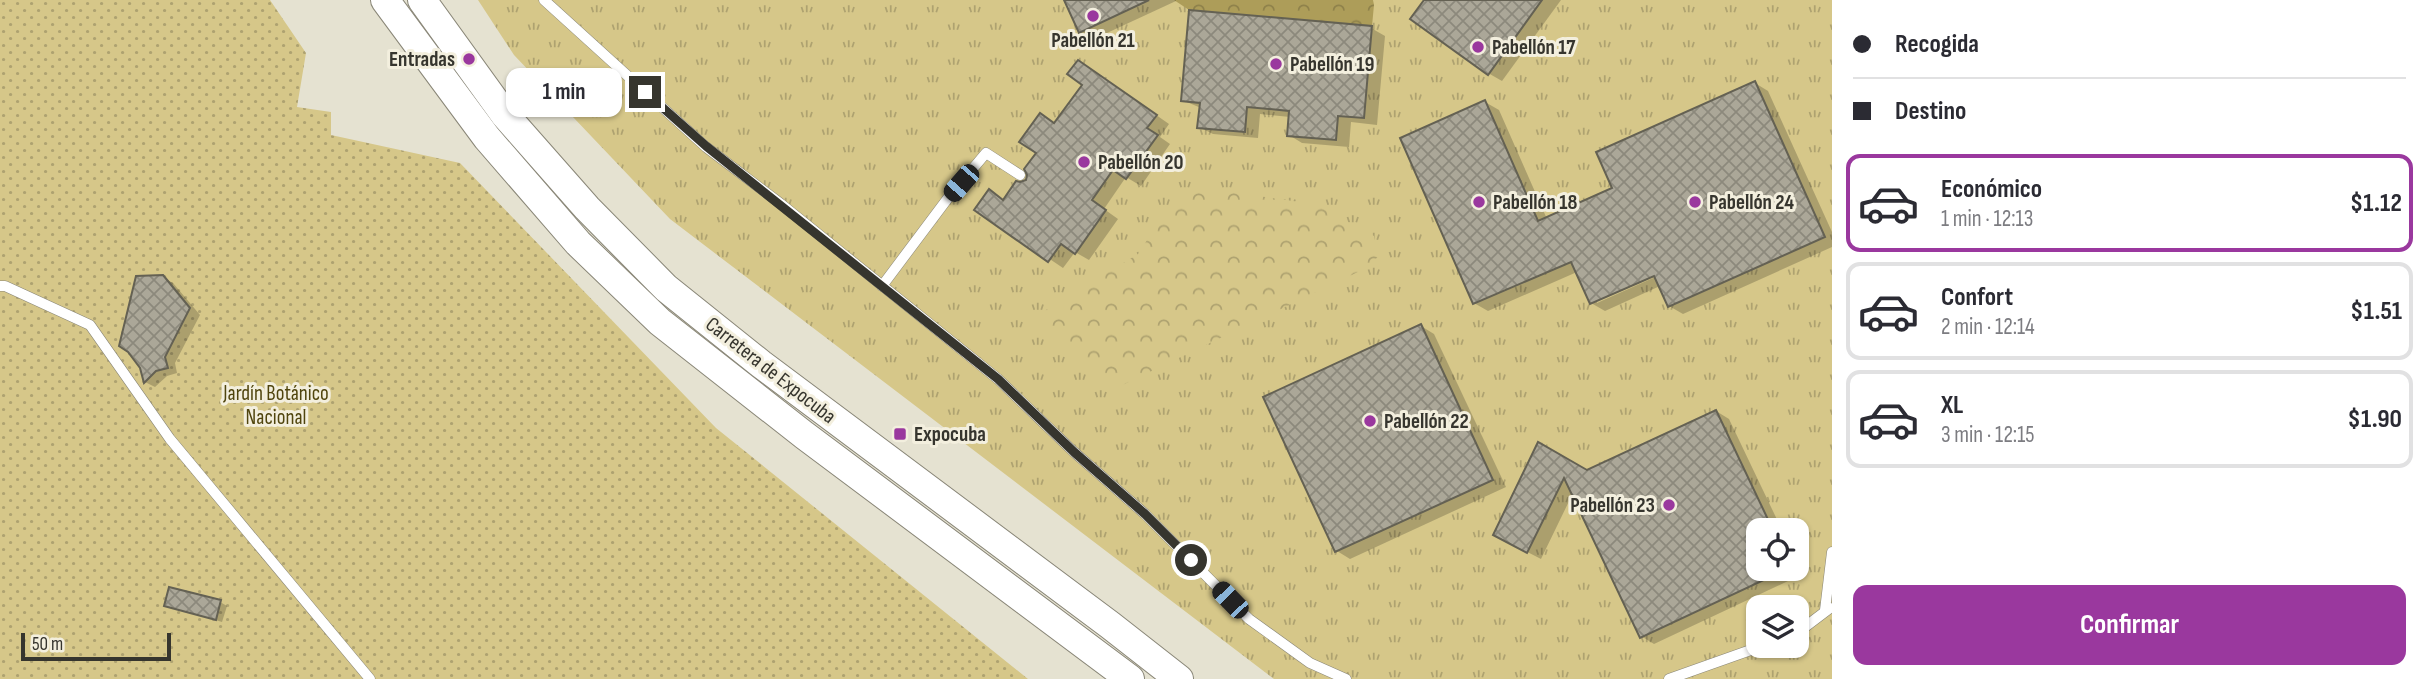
<!DOCTYPE html>
<html lang="es">
<head>
<meta charset="utf-8">
<style>
  :root { --surface:#fff; --page:#f7f7f7; --text:#2b2b33; --muted:#7c7c81; --line:#e1e1e2; --accent:#9a389e }
  body { margin:0; font-family:"Sofia Sans Condensed",sans-serif; background:var(--page); color:var(--text); height:100vh; display:flex; flex-direction:column; font-size:26px; white-space:nowrap }
  * { box-sizing:border-box; margin:0 }
  p { font-size:23px; color:var(--muted) }
  .icon { flex:none; width:38px; height:38px; fill:none; stroke:currentColor; stroke-width:2; stroke-linecap:round; stroke-linejoin:round }
  .map { position:relative; flex:1; overflow:hidden }
  .sheet { display:flex; flex-direction:column; background:var(--surface); width:595px }
  .sheet>* { flex:none }
  .banner { display:grid; align-content:center; height:154px; padding:0 21px; background:var(--surface) }
  .tools { position:absolute; left:1746px; top:518px; display:grid; gap:14px }
  .tools a { display:grid; place-items:center; width:63px; height:63px; border-radius:14px; background:var(--surface); box-shadow:0 2px 5px #0004; font-size:35px }
  .scale { position:absolute; left:21px; bottom:18px; width:150px; box-sizing:border-box; padding-left:7px; border:4px solid #36352e; border-top:0; font-size:19px; line-height:24px; white-space:nowrap; color:#36352e; -webkit-text-stroke:5px #f3efde; paint-order:stroke }
  .end { position:absolute; width:32px; height:32px; margin:-16px; border:9px solid #36352e; background:#fff; box-shadow:0 0 0 4px #fff }
  .from { border-radius:50% }
  .bubble { position:absolute; height:49px; border-radius:14px; background:var(--surface); box-shadow:0 2px 5px #0004; font-size:23px; font-weight:700; line-height:49px; text-align:center }
  .car { position:absolute; width:21px; height:42px; margin:-21px -10px; border-radius:9px; box-shadow:0 0 5px 2px #0007; background:linear-gradient(#222 24%,#8ab4d8 0 40%,#222 0 76%,#8ab4d8 0 86%,#222 0) }
  .banner b { display:flex; align-items:center; gap:24px; height:66px; font-size:26px }
  .banner b+b { border-top:2px solid var(--line) }
  .banner i { width:18px; height:18px; background:var(--text) }
  ul { padding:0; list-style:none }
  li { display:flex; align-items:center; gap:21px; height:98px; margin:0 14px 10px; padding:0 7px; border:4px solid var(--line); border-radius:14px }
  li div { flex:1 }
  li b { display:block; font-size:26px }
  li em { font-style:normal; font-weight:700 }
  li.active { border-color:var(--accent) }
  li>.icon { width:63px; height:63px; stroke-width:1.5 }
  .primary-button { display:flex; gap:14px; margin-top:auto; padding:14px 21px }
  .primary-button a { flex:1; height:80px; border-radius:14px; background:var(--accent); color:#fff; font-size:28px; font-weight:700; line-height:80px; text-align:center }
  main { display:flex; flex:1; min-height:0 }
  .map>svg:first-child { display:block }
  .grass { fill:url(#grass-tufts); fill-rule:evenodd }
  .forest { fill:url(#forest-crowns) }
  .park { fill:url(#park-crowns) }
  .garden { fill:url(#garden-dots) }
  .shadow { fill:#0003; fill-rule:evenodd }
  .building { fill:url(#building-cross-hatch); stroke:#646153; stroke-width:2 }
  .lines { fill:none; stroke-linecap:round; stroke-linejoin:round }
  .lane-casing { stroke:#898677; stroke-width:11 }
  .secondary-casing { stroke:#898677; stroke-width:30 }
  .lane { stroke:#fff; stroke-width:10 }
  .secondary { stroke:#fff; stroke-width:28 }
  .route { stroke:#36352e; stroke-width:9 }
  .poi-dot { fill:#9a389e; stroke:#f3efde; stroke-width:2.5 }
  .labels { text-anchor:middle; stroke-width:6; stroke-linejoin:round; paint-order:stroke }
  .poi-label { font-size:21px; font-weight:bold; fill:#36352e; stroke:#f3efde; text-anchor:start }
  .street-label { font-size:21px; fill:#36352e; stroke:#f3efde }
  .park-label { font-size:21px; fill:#50450e; stroke:#f3efde }
</style>
</head>
<body>
<main>
<div class="map">
<svg width="1832" height="679" viewBox="0 0 1832 679">
  <defs>
    <pattern id="grass-tufts" width="24" height="20" patternUnits="userSpaceOnUse" patternTransform="scale(1.75)"><rect width="24" height="20" fill="#d6c789"/><path d="M3 7l-1-3M5 7V3M7 7l1-3M15 17l-1-3M17 17v-4M19 17l1-3" fill="none" stroke="#aea270"/></pattern>
    <pattern id="forest-crowns" width="20" height="18" patternUnits="userSpaceOnUse" patternTransform="scale(1.75)"><rect width="20" height="18" fill="#ad9d59"/><path d="M2 6a3 3 0 1 1 6 0M12 15a3 3 0 1 1 6 0" fill="none" stroke="#8e814a"/></pattern>
    <pattern id="park-crowns" width="20" height="18" patternUnits="userSpaceOnUse" patternTransform="scale(1.75)"><rect width="20" height="18" fill="#d6c789"/><path d="M2 6a3 3 0 1 1 6 0M12 15a3 3 0 1 1 6 0" fill="none" stroke="#aea270"/></pattern>
    <pattern id="garden-dots" width="8" height="8" patternUnits="userSpaceOnUse" patternTransform="scale(1.75)"><rect width="8" height="8" fill="#d6c789"/><path d="M2 2h.1M6 6h.1" fill="none" stroke="#aea270" stroke-width="1.8" stroke-linecap="round"/></pattern>
    <pattern id="building-cross-hatch" width="8" height="8" patternUnits="userSpaceOnUse" patternTransform="scale(1.75)"><rect width="8" height="8" fill="#aba798"/><path d="M0 0l8 8M0 8l8-8" fill="none" stroke="#8c897c"/></pattern>
  </defs>
  <rect width="100%" height="100%" fill="#e5e2d1"/>
  <!-- grass -->
  <path class="grass" d="M478 0H1832V679H1274L670 219 514 55ZM1759 530H1797V569H1759ZM1759 607H1797V646H1759Z"/>
  <!-- forest -->
  <polygon class="forest" points="1174,0 1373,0 1374,5 1372,26 1189,10"/>
  <!-- park -->
  <polygon class="park" points="1196,187 1314,204 1374,236 1378,257 1360,271 1112,390 1036,316 1138,254 1173,200"/>
  <!-- garden -->
  <polygon class="garden" points="0,0 270,0 306,53 297,107 331,112 331,135 460,163 716,428 1028,679 0,679"/>
  <!-- shadow -->
  <g class="shadow">
    <polygon points="1066,0 1176,0 1176,1 1094,39 1081,32"/>
    <polygon points="1426,0 1561,0 1502,81 1488,73"/>
    <polygon points="1371,28 1385,36 1377,125 1351,122 1349,147 1302,143 1289,135 1290,117 1260,114 1258,138 1213,134 1199,127 1201,108 1182,100"/>
    <polygon points="1092,70 1169,124 1160,137 1170,144 1141,186 1126,177 1104,209 1118,219 1089,260 1075,252 1063,268 977,210 989,192 1004,201 1027,181 1055,125"/>
    <path d="M1755 83 1768 91 1832 232V247L1683 314 1669 306 1660 286 1605 311 1591 303 1577 272 1488 311 1474 303 1485 102 1499 110 1547 219 1614 189ZM1661 270 1662 274 1597 303V299Z"/>
    <polygon points="162,277 173,283 200,315 175,363 177,373 167,376 155,387 145,382"/>
    <polygon points="1421,326 1434,334 1506,487 1350,559 1337,551"/>
    <polygon points="1716,411 1729,419 1782,530 1759,530 1759,569 1797,569 1797,563 1803,574 1654,644 1641,636 1573,493 1541,559 1508,542 1539,445 1587,472"/>
    <polygon points="220,602 227,606 222,622 166,605"/>
  </g>
  <!-- building -->
  <g class="building">
    <polygon points="1064,0 1149,0 1079,33"/>
    <polygon points="1424,0 1542,0 1488,75 1410,19"/>
    <polygon points="1189,10 1372,26 1364,118 1338,116 1336,140 1287,136 1289,111 1269,109 1247,107 1245,132 1197,128 1200,103 1181,101"/>
    <polygon points="1078,60 1157,115 1147,128 1158,135 1126,179 1113,170 1092,200 1106,210 1075,254 1061,244 1048,262 974,210 989,189 1003,200 1016,181 1020,182 1026,180 1027,175 1024,169 1036,153 1019,142 1040,113 1054,123 1082,85 1067,74"/>
    <polygon points="1755,81 1825,237 1668,307 1654,276 1590,304 1571,262 1473,304 1400,138 1485,100 1538,221 1612,188 1596,152"/>
    <polygon points="163,275 190,308 165,357 168,368 156,371 144,383 140,368 128,352 119,346 136,276"/>
    <polygon points="1421,324 1493,480 1335,552 1263,397"/>
    <polygon points="1716,410 1773,530 1759,530 1759,569 1787,569 1640,638 1564,478 1527,553 1493,535 1538,442 1587,470"/>
    <polygon points="169,587 221,600 216,620 164,606"/>
  </g>
  <g class="lines">
    <!-- lane casing -->
    <g class="lane-casing">
      <g id="lane">
        <polyline points="544,0 706,147 781,204 998,379 1074,452 1145,514 1249,619 1310,663 1346,679"/>
        <polyline points="0,286 5,286 90,325 170,439 370,679"/>
        <polyline points="882,286 948,198 986,153 1020,175"/>
        <polyline points="1825,610 1832,552"/>
        <polyline points="1797,633 1830,608"/>
        <polyline points="1669,679 1762,646"/>
      </g>
    </g>
    <!-- secondary casing -->
    <g class="secondary-casing">
      <g id="secondary">
        <polyline points="385,0 487,138 578,243 660,322 804,435 1130,679"/>
        <polyline points="422,0 505,115 587,208 666,288 761,364 1110,625 1179,679"/>
      </g>
    </g>
    <!-- lane -->
    <use href="#lane" class="lane"/>
    <!-- secondary -->
    <use href="#secondary" class="secondary"/>
  </g>
  <g class="lines">
    <!-- route -->
    <polyline class="route" points="645,92 706,146 998,379 1074,452 1145,514 1191,560"/>
  </g>
  <!-- markers -->
  <g class="poi-dot">
    <circle cx="1093" cy="16" r="7"/>
    <circle cx="1478" cy="47" r="7"/>
    <circle cx="469" cy="59" r="7"/>
    <circle cx="1276" cy="64" r="7"/>
    <circle cx="1084" cy="162" r="7"/>
    <circle cx="1479" cy="202" r="7"/>
    <circle cx="1695" cy="202" r="7"/>
    <circle cx="1370" cy="421" r="7"/>
    <rect x="893" y="427" width="14" height="14" rx="3.5"/>
    <circle cx="1669" cy="505" r="7"/>
  </g>
  <g class="labels">
    <!-- poi labels -->
    <g class="poi-label">
      <text x="1093" y="47" text-anchor="middle">Pabellón 21</text>
      <text x="1492" y="54">Pabellón 17</text>
      <text x="455" y="66" text-anchor="end">Entradas</text>
      <text x="1290" y="71">Pabellón 19</text>
      <text x="1098" y="169">Pabellón 20</text>
      <text x="1493" y="209">Pabellón 18</text>
      <text x="1709" y="209">Pabellón 24</text>
      <text x="1384" y="428">Pabellón 22</text>
      <text x="914" y="441">Expocuba</text>
      <text x="1655" y="512" text-anchor="end">Pabellón 23</text>
    </g>
    <!-- street labels -->
    <g class="street-label">
      <text transform="translate(771 370) rotate(38)" y="7">Carretera de Expocuba</text>
    </g>
    <!-- park labels -->
    <g class="park-label">
      <text x="276" y="400">Jardín Botánico<tspan x="276" dy="24">Nacional</tspan></text>
    </g>
  </g>
</svg>
<div class="tools">
<a><svg class="icon" aria-label="locate" viewBox="0 0 24 24"><circle cx="12" cy="12" r="6"/><path d="M12 2v4M12 18v4M2 12h4M18 12h4"/></svg></a>
<a><svg class="icon" aria-label="layers" viewBox="0 0 24 24"><path d="M12 4l9 5-9 5-9-5zM3 14l9 5 9-5"/></svg></a>
</div>
<div class="scale">50 m</div>
<i class="end from" style="left:1191px;top:560px"></i>
<i class="end" style="left:645px;top:92px"></i>
<div class="bubble" style="left:506px;top:68px;width:116px">1 min</div>
<i class="car" style="left:961px;top:183px;rotate:221deg"></i>
<i class="car" style="left:1230px;top:600px;rotate:316deg"></i>
</div>
<section class="sheet">
<div class="banner">
<b><i class="from"></i>Recogida</b>
<b><i></i>Destino</b>
</div>
<ul>
<li class="active"><svg class="icon" aria-label="car" viewBox="0 0 24 24"><path d="M5 17H2v-5l4-1 3-4h7l3 4 3 1v5h-3M9 17h6M6 11h13"/><circle cx="7" cy="17" r="2"/><circle cx="17" cy="17" r="2"/></svg><div><b>Económico</b><p>1 min · 12:13</p></div><em>$1.12</em></li>
<li><svg class="icon" aria-label="car" viewBox="0 0 24 24"><path d="M5 17H2v-5l4-1 3-4h7l3 4 3 1v5h-3M9 17h6M6 11h13"/><circle cx="7" cy="17" r="2"/><circle cx="17" cy="17" r="2"/></svg><div><b>Confort</b><p>2 min · 12:14</p></div><em>$1.51</em></li>
<li><svg class="icon" aria-label="car" viewBox="0 0 24 24"><path d="M5 17H2v-5l4-1 3-4h7l3 4 3 1v5h-3M9 17h6M6 11h13"/><circle cx="7" cy="17" r="2"/><circle cx="17" cy="17" r="2"/></svg><div><b>XL</b><p>3 min · 12:15</p></div><em>$1.90</em></li>
</ul>
<div class="primary-button"><a>Confirmar</a></div>
</section>
</main>
</body>
</html>
